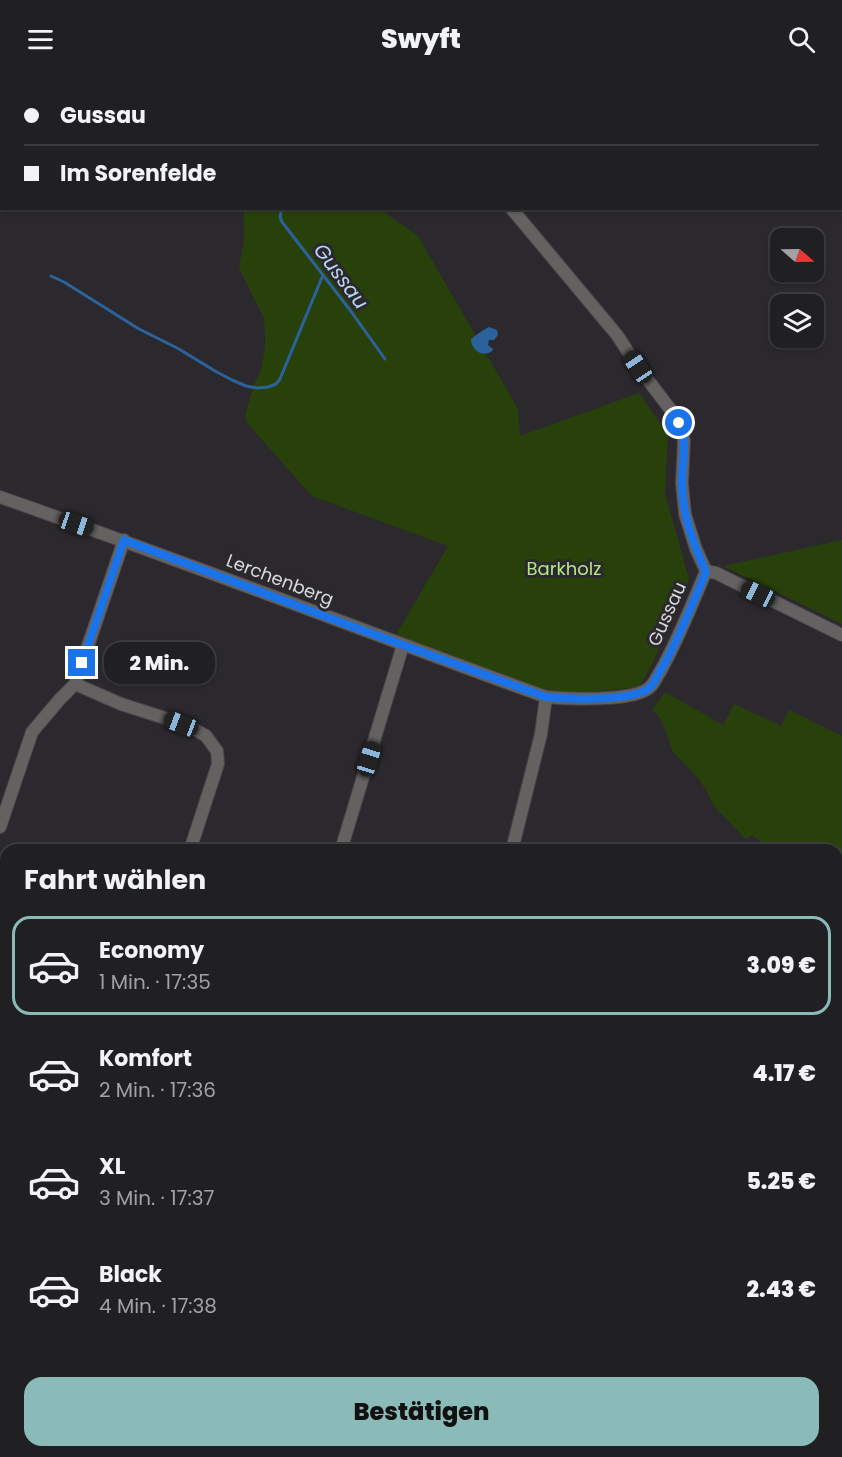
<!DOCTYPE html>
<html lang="de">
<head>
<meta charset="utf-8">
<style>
  :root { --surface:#201f22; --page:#28272a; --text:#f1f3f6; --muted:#a2a2a5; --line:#3d3d40; --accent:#8bbbb9 }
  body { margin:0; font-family:Poppins,sans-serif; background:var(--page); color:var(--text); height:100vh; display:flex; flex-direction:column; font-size:22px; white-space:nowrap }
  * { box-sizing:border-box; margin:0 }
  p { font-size:20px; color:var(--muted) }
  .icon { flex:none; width:33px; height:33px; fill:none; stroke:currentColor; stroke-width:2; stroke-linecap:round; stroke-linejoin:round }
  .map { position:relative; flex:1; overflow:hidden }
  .sheet { position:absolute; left:0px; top:766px; width:843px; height:614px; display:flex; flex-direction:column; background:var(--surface); border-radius:18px 18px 0 0; box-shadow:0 2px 4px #0004,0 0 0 2px var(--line) }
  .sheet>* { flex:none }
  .banner { position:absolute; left:0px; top:0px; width:843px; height:132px; box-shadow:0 2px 4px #0004,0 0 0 2px var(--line); display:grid; align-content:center; height:132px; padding:0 24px; background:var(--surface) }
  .needle { width:39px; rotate:110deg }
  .tools { position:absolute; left:770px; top:150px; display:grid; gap:12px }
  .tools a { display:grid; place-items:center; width:54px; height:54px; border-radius:12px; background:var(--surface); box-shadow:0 2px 4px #0004,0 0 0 2px var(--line); font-size:30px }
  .end { position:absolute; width:27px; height:27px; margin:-14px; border:8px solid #1a73e8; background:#fff; box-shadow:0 0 0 3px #fff }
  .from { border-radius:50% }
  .bubble { position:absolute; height:42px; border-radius:18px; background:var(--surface); box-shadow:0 2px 4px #0004,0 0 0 2px var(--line); font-size:20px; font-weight:800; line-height:42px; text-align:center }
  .car { position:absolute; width:18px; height:36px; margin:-18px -9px; border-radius:8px; box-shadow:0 0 4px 2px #0007; background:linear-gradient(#222 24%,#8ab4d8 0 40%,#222 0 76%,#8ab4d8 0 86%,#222 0) }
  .banner b { display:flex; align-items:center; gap:21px; height:57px; font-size:22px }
  .banner b+b { border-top:2px solid var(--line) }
  .banner i { width:15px; height:15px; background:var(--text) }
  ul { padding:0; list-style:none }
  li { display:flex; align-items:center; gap:18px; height:99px; margin:0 12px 9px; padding:0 12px; border:3px solid transparent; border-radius:18px }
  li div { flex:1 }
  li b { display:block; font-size:22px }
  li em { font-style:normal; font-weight:800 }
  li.active { border-color:var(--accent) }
  li>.icon { width:54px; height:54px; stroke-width:1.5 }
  h2 { padding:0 24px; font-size:27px; line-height:72px }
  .action { display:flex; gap:12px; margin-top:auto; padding:12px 24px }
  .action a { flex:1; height:69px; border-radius:18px; background:var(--accent); color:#111; font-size:24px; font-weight:800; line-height:69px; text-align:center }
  header { display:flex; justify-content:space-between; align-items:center; height:78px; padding:0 24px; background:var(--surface); font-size:27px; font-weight:800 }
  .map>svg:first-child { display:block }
  .green { fill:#28410a }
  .water { fill:#2c629b }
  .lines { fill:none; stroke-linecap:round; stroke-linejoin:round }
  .stream { stroke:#2c629b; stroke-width:3 }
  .minor-casing { stroke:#474549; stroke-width:14 }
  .minor { stroke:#646261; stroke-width:12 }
  .route { stroke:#1a73e8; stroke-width:8 }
  .labels { text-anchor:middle; stroke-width:6; stroke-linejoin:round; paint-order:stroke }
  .park-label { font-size:18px; fill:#b4e885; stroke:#2b292d }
  .street-label { font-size:18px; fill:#d9d9db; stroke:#2b292d }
  .water-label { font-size:20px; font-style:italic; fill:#b9d6f7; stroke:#2b292d }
</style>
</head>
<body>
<header><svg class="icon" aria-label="menu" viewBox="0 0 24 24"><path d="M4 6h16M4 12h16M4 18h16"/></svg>Swyft<svg class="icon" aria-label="search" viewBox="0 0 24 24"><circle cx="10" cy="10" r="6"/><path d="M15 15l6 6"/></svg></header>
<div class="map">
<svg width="842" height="1379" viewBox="0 0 842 1379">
  <rect width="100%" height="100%" fill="#2b292d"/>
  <!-- green -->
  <g class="green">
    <polygon points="275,0 395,0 396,1 276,2"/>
    <polygon points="244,131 382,131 388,137 418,158 518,331 520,358 639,315 668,356 665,415 689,501 652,586 639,609 577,615 555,616 396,557 448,468 312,418 248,346 245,338 253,309 262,289 265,267 264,240 239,190 244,162"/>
    <polygon points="842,462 842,546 723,488"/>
    <polygon points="665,614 723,647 734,626 781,648 789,632 842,658 842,869 837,861 837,772 772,772 752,757 746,761 713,727 708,715 698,700 673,674 664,648 656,635 652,632"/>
    <polygon points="842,878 842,1379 777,1379 776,1374 837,1374 837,887"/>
  </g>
  <!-- water -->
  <path class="water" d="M489 249 497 252 498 257 494 262H489L488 267 493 271V272C483 281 471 272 471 261L482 253Z"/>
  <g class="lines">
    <!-- stream -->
    <g class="stream">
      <polyline points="320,2 320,0"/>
      <polyline points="282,130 280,139 282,144 350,232 385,281"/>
      <polyline points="51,198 64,204 139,251 179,271 215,293 232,302 246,308 257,310 268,309 276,306 280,301 323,197"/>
    </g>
    <!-- minor casing -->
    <g class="minor-casing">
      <g id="minor">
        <polyline points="514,0 521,2"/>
        <polyline points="444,2 445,0"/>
        <polyline points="0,83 2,83"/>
        <path d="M0 419C183 483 364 553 546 619 567 621 635 624 650 609 654 606 657 598 660 594 678 562 692 527 706 493L696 471 685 436 682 405 684 363 681 350 670 331 638 289 617 257 511 130"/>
        <polyline points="706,493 716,495 842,557"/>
        <polyline points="75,606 121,626 168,641 194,651 206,658 217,673 218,686 190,772"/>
        <polyline points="0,749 32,654 60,621 75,606 124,462"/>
        <polyline points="341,772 403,567"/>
        <polyline points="512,772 541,656 546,619"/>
        <polyline points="0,813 6,820"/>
        <polyline points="0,1045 6,1047"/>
        <polyline points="0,1180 6,1181"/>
        <polyline points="0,1315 6,1316"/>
        <polyline points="458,1374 474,1379"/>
        <polyline points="769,1374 770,1379"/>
        <polyline points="348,1379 350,1374"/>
      </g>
    </g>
    <!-- minor -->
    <use href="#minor" class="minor"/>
  </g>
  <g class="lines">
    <!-- route -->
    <path class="route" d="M82 585 124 462 340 544 546 619C567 621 635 624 650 609 655 605 658 595 662 590 680 559 692 526 706 494 693 465 682 436 682 404 682 384 688 363 679 345"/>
  </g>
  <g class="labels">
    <!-- park labels -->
    <g class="park-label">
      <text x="564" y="497">Barkholz</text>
    </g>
    <!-- street labels -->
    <g class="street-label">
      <text transform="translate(280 502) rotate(21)" y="6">Lerchenberg</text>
      <text transform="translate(667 536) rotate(-66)" y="6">Gussau</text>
    </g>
    <!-- water labels -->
    <g class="water-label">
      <text transform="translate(341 198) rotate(53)" y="7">Gussau</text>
    </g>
  </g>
</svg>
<div class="tools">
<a><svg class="needle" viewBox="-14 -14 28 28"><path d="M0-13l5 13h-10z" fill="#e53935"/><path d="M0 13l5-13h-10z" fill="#a2a2a5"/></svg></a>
<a><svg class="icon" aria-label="layers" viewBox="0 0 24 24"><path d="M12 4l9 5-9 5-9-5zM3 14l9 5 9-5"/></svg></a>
</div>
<i class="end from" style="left:679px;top:345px"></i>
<i class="end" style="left:82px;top:585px"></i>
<div class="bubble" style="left:104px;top:564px;width:111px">2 Min.</div>
<i class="car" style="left:638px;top:289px;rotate:326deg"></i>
<i class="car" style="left:76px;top:446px;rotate:109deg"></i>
<i class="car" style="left:758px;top:516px;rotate:296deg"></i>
<i class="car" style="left:181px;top:646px;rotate:291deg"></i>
<i class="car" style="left:369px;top:681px;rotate:17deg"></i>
<div class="banner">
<b><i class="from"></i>Gussau</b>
<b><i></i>Im Sorenfelde</b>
</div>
<section class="sheet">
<h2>Fahrt wählen</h2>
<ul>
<li class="active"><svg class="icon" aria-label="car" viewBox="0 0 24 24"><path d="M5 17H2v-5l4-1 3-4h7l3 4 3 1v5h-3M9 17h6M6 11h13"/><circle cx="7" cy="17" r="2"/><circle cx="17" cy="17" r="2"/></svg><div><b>Economy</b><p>1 Min. · 17:35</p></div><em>3.09 €</em></li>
<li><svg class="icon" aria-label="car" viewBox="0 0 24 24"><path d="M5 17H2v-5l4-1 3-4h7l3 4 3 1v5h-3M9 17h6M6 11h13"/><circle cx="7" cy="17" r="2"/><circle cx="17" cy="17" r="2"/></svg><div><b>Komfort</b><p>2 Min. · 17:36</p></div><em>4.17 €</em></li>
<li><svg class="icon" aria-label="car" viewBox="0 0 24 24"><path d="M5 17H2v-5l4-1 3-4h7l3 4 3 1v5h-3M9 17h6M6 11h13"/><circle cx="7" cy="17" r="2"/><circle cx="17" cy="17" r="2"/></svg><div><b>XL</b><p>3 Min. · 17:37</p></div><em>5.25 €</em></li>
<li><svg class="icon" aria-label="car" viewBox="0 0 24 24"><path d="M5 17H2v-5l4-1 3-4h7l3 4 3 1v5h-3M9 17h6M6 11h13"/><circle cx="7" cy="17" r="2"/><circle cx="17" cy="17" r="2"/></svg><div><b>Black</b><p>4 Min. · 17:38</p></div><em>2.43 €</em></li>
</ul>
<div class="action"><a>Bestätigen</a></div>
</section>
</div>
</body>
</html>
